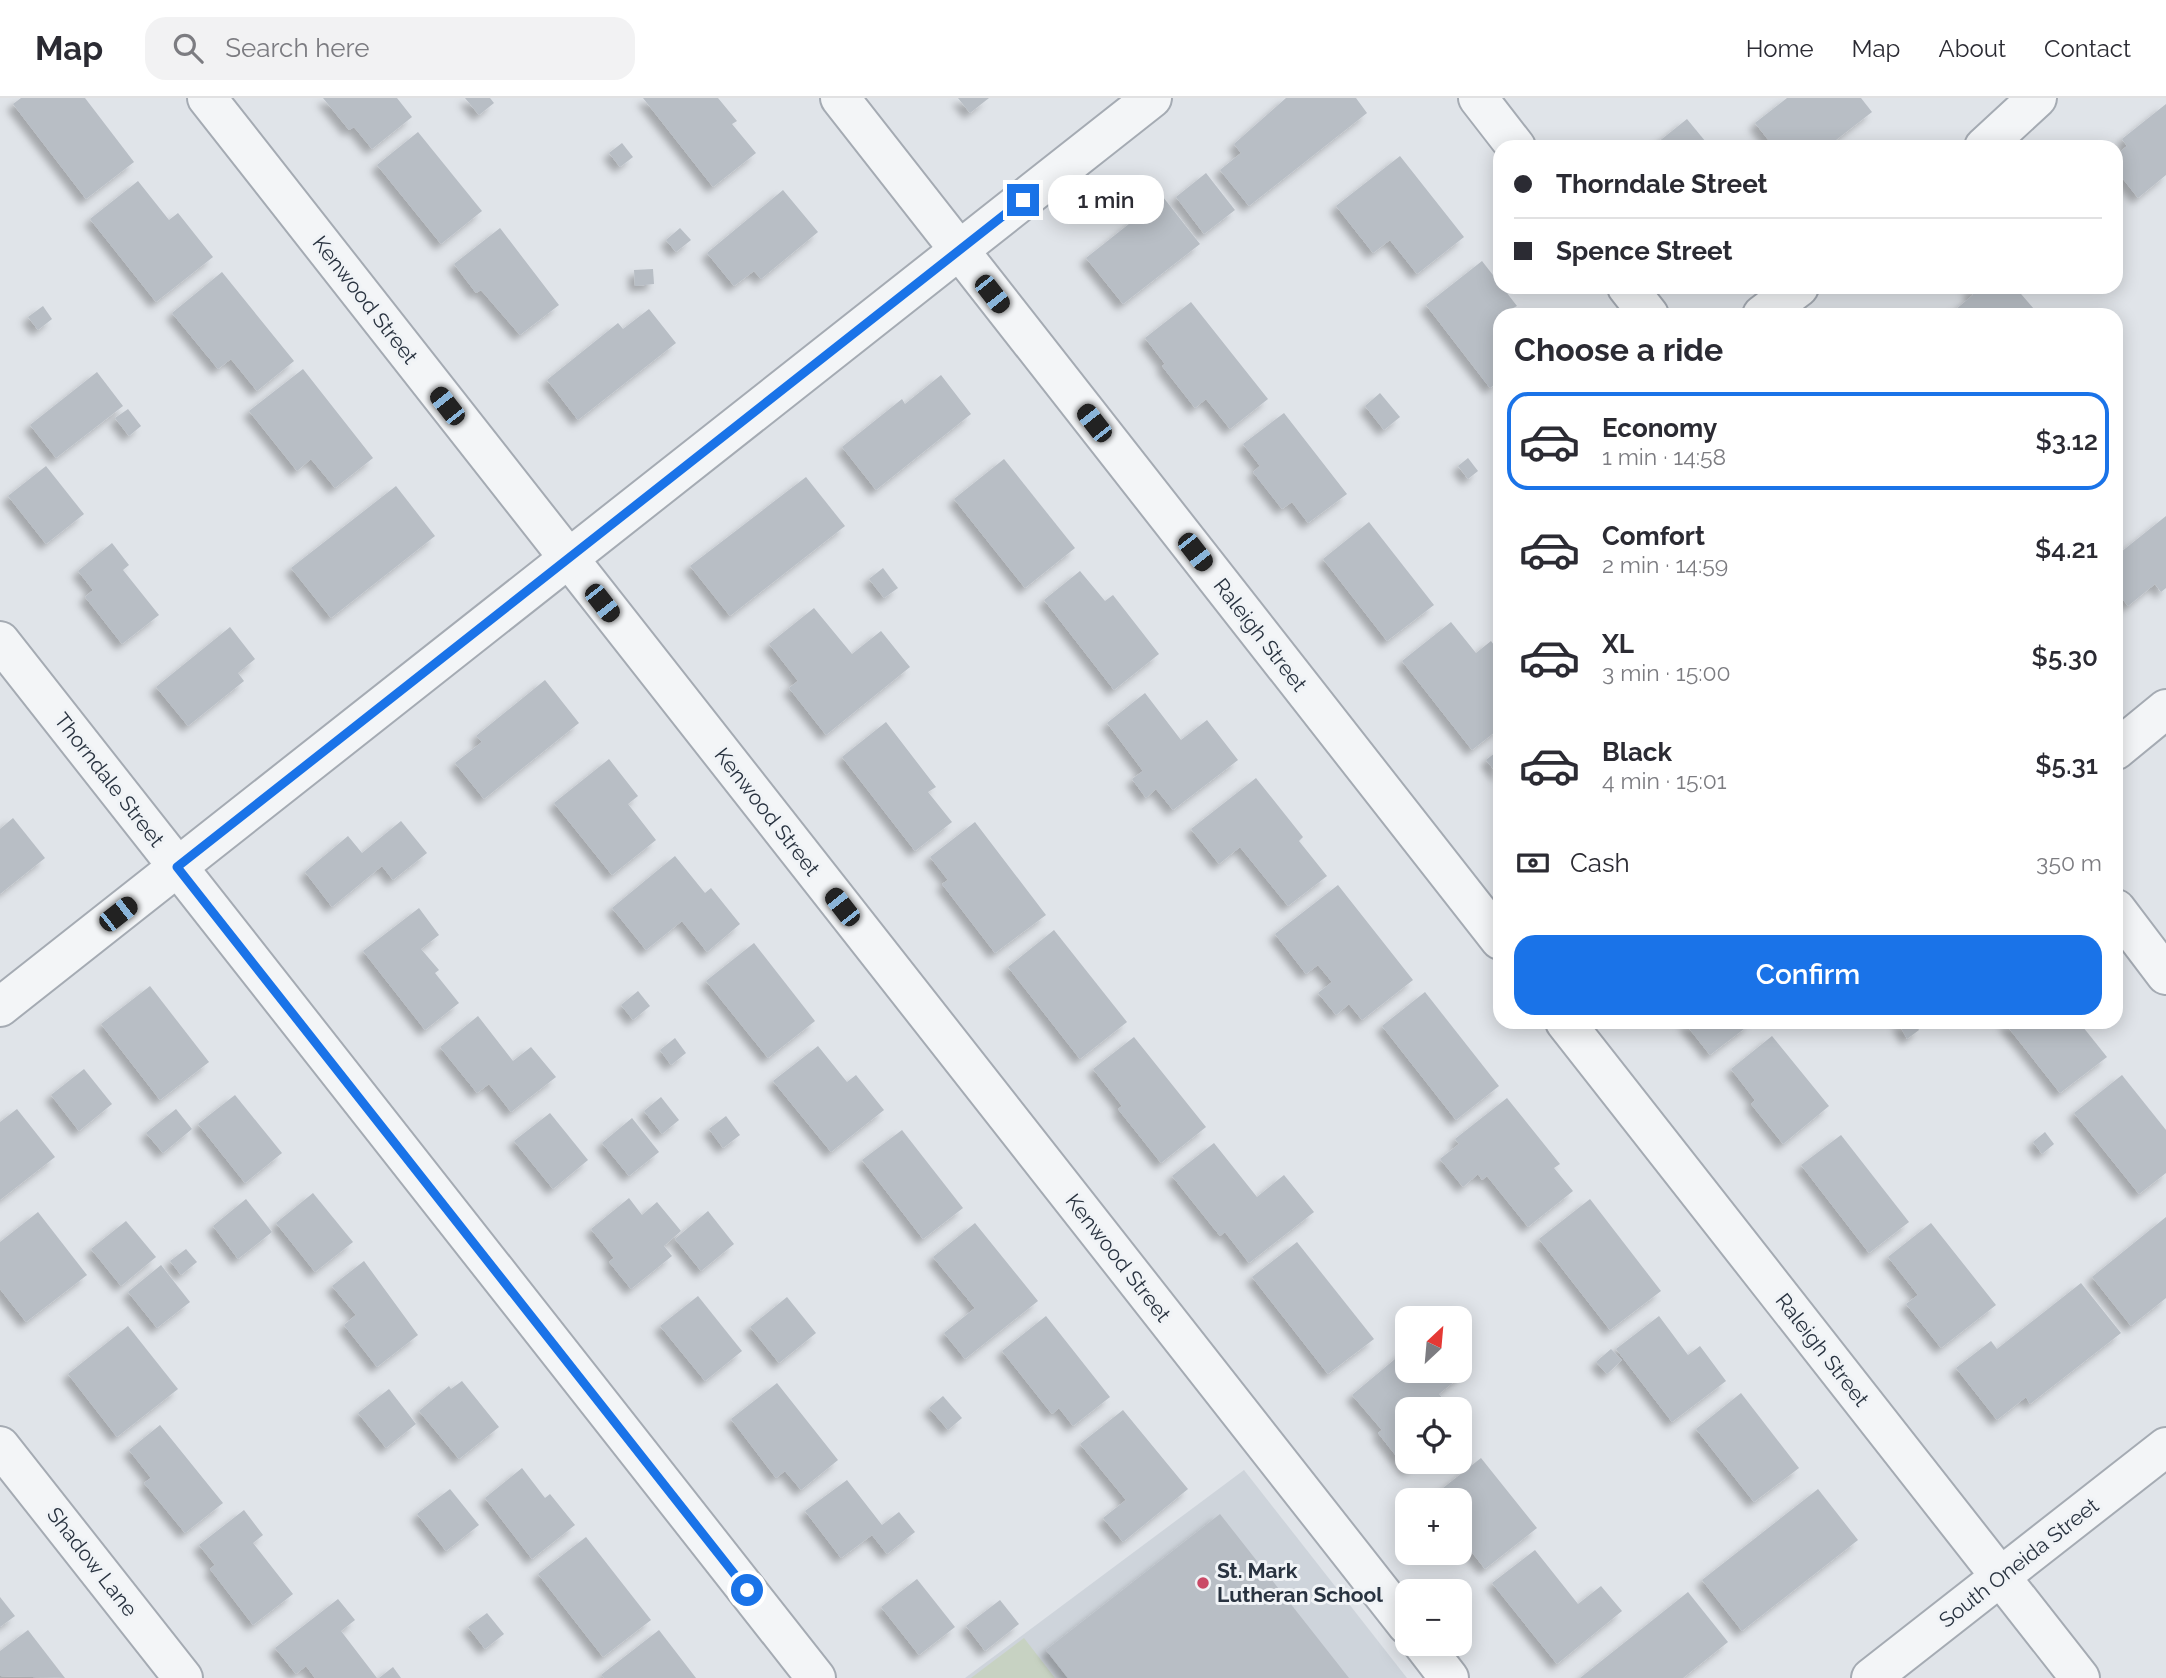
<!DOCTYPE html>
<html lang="en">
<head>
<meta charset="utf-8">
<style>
  :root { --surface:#fff; --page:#f2f2f3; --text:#2b2b33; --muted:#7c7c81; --line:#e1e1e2; --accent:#1a73e8 }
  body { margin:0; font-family:Raleway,sans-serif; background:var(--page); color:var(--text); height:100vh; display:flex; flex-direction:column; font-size:26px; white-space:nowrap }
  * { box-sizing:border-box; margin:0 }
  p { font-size:23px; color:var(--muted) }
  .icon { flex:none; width:38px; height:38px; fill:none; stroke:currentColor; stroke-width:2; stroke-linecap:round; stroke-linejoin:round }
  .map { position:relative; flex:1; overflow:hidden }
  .details { position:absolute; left:1493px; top:210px; width:630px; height:721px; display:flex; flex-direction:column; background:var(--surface); border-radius:21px; box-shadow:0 4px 18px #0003 }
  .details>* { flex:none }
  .banner { position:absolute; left:1493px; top:42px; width:630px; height:154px; border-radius:21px; box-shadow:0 4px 18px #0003; display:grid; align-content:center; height:154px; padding:0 21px; background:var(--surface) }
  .needle { width:46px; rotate:26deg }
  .controls { position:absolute; left:1395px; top:1208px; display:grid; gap:14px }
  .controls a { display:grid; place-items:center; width:77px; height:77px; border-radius:14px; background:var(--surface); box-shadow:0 4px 18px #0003; font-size:35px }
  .end { position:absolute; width:32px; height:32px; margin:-16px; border:9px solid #1a73e8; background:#fff; box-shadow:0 0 0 4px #fff }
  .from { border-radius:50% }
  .bubble { position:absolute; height:49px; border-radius:21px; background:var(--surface); box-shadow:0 4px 18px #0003; font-size:23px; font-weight:600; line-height:49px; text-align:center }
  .car { position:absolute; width:21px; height:42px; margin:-21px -10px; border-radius:9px; box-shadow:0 0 5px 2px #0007; background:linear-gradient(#222 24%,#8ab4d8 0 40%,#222 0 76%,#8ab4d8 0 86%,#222 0) }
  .banner b { display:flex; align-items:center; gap:24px; height:66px; font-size:26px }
  .banner b+b { border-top:2px solid var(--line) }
  .banner i { width:18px; height:18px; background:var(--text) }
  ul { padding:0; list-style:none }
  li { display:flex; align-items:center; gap:21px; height:98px; margin:0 14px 10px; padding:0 7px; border:4px solid transparent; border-radius:21px }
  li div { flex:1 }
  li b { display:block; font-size:26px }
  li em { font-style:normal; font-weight:600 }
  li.current { border-color:var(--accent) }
  li>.icon { width:63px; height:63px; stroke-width:1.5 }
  h2 { padding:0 21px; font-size:32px; line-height:84px }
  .pay { display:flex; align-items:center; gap:18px; height:77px; padding:0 21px; font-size:26px }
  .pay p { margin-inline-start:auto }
  .button { display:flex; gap:14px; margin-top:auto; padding:14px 21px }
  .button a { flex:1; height:80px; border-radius:21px; background:var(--accent); color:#fff; font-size:28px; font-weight:600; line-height:80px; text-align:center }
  header { display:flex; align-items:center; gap:42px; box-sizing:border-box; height:98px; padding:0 35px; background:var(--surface); border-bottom:2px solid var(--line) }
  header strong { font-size:33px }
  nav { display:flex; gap:38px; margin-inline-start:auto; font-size:24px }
  .search { width:490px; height:63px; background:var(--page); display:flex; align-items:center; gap:18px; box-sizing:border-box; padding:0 24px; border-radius:21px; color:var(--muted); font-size:26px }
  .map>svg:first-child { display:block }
  .built { fill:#ced4db }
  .green { fill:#c7d2c2 }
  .building { fill:#b8bec5; filter:url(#shadow) }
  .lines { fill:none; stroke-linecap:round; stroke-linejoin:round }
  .minor-casing { stroke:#a5abb3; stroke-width:42 }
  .tertiary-casing { stroke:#a5abb3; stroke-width:42 }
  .minor { stroke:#f3f5f7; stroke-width:38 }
  .tertiary { stroke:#f3f5f7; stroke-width:38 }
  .route { stroke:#1a73e8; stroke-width:9 }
  .poi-dot { fill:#ca4966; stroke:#f0f3f6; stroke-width:2.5 }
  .labels { text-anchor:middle; stroke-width:6; stroke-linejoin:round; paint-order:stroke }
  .street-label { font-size:21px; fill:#293340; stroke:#f0f3f6 }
  .poi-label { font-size:21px; font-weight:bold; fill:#293340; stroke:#f0f3f6; text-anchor:start }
</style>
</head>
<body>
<header>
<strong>Map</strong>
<div class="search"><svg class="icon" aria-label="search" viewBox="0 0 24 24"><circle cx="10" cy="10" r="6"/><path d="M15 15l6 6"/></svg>Search here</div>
<nav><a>Home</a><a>Map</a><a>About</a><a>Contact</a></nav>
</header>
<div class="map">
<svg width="2166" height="1580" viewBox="0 0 2166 1580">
  <defs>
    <filter id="shadow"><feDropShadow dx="-6" dy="6" stdDeviation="3.5" flood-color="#0004"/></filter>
  </defs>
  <rect width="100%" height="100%" fill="#e0e4e9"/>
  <!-- built -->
  <polygon class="built" points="1244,1372 1407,1580 965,1580"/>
  <!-- green -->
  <polygon class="green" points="1024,1540 1055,1580 971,1580"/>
  <!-- building -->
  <g class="building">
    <polygon points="21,0 85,0 134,64 86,101 13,6"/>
    <polygon points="323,0 397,0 412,19 372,51 354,29 349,32"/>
    <polygon points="465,0 490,0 494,5 479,17"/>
    <polygon points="643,0 718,0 737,23 732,26 756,55 713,89"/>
    <polygon points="958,0 989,0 970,15"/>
    <polygon points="1286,0 1356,0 1367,15 1249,108 1220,72 1241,55 1234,46"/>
    <polygon points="1787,0 1861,0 1872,14 1827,49 1774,49 1755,25"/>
    <polygon points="2166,6 2166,77 2138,100 2116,72 2116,57 2127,48 2122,41"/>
    <polygon points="1687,21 1710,49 1652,49"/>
    <polygon points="418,34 482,113 441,146 377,67"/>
    <polygon points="622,45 633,59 620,69 609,55"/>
    <polygon points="1400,58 1464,139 1417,176 1390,142 1373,155 1336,108"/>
    <polygon points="1206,75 1235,112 1204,136 1176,99"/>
    <polygon points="138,83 169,122 178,115 213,159 156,204 90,121"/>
    <polygon points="783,92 818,134 761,181 754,173 734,188 707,155"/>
    <polygon points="1163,99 1200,146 1123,206 1086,160"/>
    <polygon points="500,130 559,207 520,237 481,192 476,195 454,166"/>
    <polygon points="680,130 691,142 676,154 666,142"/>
    <polygon points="1482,163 1517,208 1500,217 1500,282 1490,290 1426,207"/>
    <polygon points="653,171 654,186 635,188 634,172"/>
    <polygon points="222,174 294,263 257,293 231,261 218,271 172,215"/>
    <polygon points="1967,189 2015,189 2034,211 2027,217 1949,217 1973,197"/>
    <polygon points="1191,204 1268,301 1230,331 1206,301 1195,310 1162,268 1165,266 1145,240"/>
    <polygon points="43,208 52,221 38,232 28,219"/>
    <polygon points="649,211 676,245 578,322 547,282 618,225 623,231"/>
    <polygon points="303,271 373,360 335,390 311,361 297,373 249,313"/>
    <polygon points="97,274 123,308 56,360 30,327"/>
    <polygon points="941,277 971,316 876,392 842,349 902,301 905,306"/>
    <polygon points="1380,295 1400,319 1384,332 1365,308"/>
    <polygon points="128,311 141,328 129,338 115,320"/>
    <polygon points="1284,315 1347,396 1308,425 1292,404 1282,411 1253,374 1260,368 1243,346"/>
    <polygon points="1468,360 1478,373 1468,381 1458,368"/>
    <polygon points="1004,361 1075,450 1025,490 954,401"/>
    <polygon points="46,368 84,416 46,446 8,398"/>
    <polygon points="806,379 845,428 730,518 690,468"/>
    <polygon points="396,388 435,438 331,520 291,470"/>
    <polygon points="2166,418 2166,490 2161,494 2155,486 2128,508 2116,493 2116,458"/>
    <polygon points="1369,424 1434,507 1387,543 1323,461"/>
    <polygon points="112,445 129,467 123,472 159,517 122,546 85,499 93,492 78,473"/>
    <polygon points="883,470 898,490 884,500 869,481"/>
    <polygon points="1080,473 1105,503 1113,497 1159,556 1114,592 1044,502"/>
    <polygon points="814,510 852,556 881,533 910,569 826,637 789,590 798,583 769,546"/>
    <polygon points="1451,524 1476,555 1491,543 1500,555 1500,575 1494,579 1500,586 1500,630 1472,652 1402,563"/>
    <polygon points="230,529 255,561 238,575 244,583 188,628 156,589"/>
    <polygon points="545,582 579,625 484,701 455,665 482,644 476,638"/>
    <polygon points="1145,595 1181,642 1207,622 1238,662 1173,712 1156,691 1146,700 1132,681 1143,673 1107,625"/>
    <polygon points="886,624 936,689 928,694 952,724 915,753 842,659"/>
    <polygon points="1500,651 1500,679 1486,662"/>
    <polygon points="609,661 638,698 628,706 656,742 612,777 554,705"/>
    <polygon points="1256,680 1303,739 1299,743 1327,778 1288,808 1240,749 1219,766 1191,731"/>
    <polygon points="13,720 45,760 0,796 0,731"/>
    <polygon points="401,723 427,755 393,782 382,768 332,809 305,774 348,738 362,755"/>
    <polygon points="975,724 1046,817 995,855 942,786 948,782 930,759"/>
    <polygon points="675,758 705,795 711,790 740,826 707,854 682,823 646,852 612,810"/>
    <polygon points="1338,787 1413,882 1362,922 1349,906 1336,917 1318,895 1332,884 1318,867 1306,876 1275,836"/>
    <polygon points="419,810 439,837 421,851 439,872 435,875 459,905 425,932 363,853"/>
    <polygon points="1054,832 1127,924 1080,961 1008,869"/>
    <polygon points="754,845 815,923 768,960 706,883"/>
    <polygon points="150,888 209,964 160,1002 101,926"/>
    <polygon points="638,893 650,908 633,922 621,907"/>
    <polygon points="1425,894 1499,988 1456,1022 1382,928"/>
    <polygon points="478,918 513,963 531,949 556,979 511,1014 489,986 477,995 440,949"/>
    <polygon points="1684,924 1753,924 1710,957"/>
    <polygon points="1898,924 1914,924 1919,932 1907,941"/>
    <polygon points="2004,924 2079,924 2107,959 2060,995"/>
    <polygon points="1772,938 1829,1008 1783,1046 1751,1006 1755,1002 1731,971"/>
    <polygon points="1134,939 1206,1029 1161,1065 1118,1011 1122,1008 1093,971"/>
    <polygon points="675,940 686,955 671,967 660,952"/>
    <polygon points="818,948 847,984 856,977 884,1012 831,1054 773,983"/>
    <polygon points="84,971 112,1006 79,1033 51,997"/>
    <polygon points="2122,977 2166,1032 2166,1075 2139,1096 2074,1015"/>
    <polygon points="235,997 282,1055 245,1085 198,1026"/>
    <polygon points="661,999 679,1022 662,1036 644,1013"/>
    <polygon points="1507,1000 1560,1066 1554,1070 1573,1093 1528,1129 1487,1078 1482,1082 1478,1076 1463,1089 1440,1061 1459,1046 1455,1041"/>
    <polygon points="17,1011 55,1059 0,1102 0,1024"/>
    <polygon points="176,1011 192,1031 163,1055 146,1035"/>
    <polygon points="550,1015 588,1062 553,1091 514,1043"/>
    <polygon points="726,1018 740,1037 723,1050 709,1031"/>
    <polygon points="632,1020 659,1054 629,1078 602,1045"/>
    <polygon points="902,1032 963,1110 923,1141 862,1062"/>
    <polygon points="2045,1034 2054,1046 2042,1056 2033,1044"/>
    <polygon points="1841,1037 1909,1124 1869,1155 1801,1067"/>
    <polygon points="1214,1045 1257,1099 1284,1077 1314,1114 1249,1165 1225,1134 1220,1138 1172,1078"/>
    <polygon points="313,1095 353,1144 315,1174 276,1125"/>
    <polygon points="629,1100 642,1117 657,1104 681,1133 664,1148 672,1158 631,1191 609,1164 614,1160 591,1131"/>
    <polygon points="246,1101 272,1134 238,1161 213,1128"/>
    <polygon points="1590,1101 1661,1193 1610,1232 1539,1141"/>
    <polygon points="708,1113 734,1146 701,1173 675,1141"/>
    <polygon points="38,1114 87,1177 26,1224 0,1191 0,1144"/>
    <polygon points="2166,1119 2166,1200 2131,1228 2092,1179"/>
    <polygon points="126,1123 156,1159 121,1188 91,1151"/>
    <polygon points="975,1125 1038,1203 965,1261 944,1235 975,1210 933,1159"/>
    <polygon points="1931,1125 1996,1207 1941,1250 1906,1206 1918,1197 1888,1159"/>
    <polygon points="1297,1144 1374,1241 1328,1276 1252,1179"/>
    <polygon points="186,1151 197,1164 181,1177 170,1163"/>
    <polygon points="364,1163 418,1237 377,1269 344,1227 356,1217 332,1188"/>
    <polygon points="161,1167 190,1204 157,1230 128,1194"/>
    <polygon points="2081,1185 2121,1235 2030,1306 2026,1299 1997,1322 1956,1270 1991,1243 1997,1251"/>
    <polygon points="698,1198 742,1253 705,1283 660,1228"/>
    <polygon points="787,1199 816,1235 779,1265 750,1229"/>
    <polygon points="1046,1218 1110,1299 1073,1328 1059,1310 1052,1316 1002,1253"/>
    <polygon points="1659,1218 1688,1257 1700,1248 1726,1283 1672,1324 1616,1251"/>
    <polygon points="128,1228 178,1291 117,1339 68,1276"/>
    <polygon points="1407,1251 1407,1272 1460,1272 1460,1255 1472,1269 1439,1296 1451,1311 1407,1311 1407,1363 1420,1363 1408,1373 1378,1335 1382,1332 1352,1297"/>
    <polygon points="1611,1251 1622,1262 1607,1276 1596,1264"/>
    <polygon points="462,1283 499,1329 459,1361 419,1313 449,1288 451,1291"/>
    <polygon points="777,1285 838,1362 801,1392 785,1373 776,1380 731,1321"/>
    <polygon points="389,1291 416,1326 386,1350 358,1315"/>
    <polygon points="1741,1295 1799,1370 1754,1404 1696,1331"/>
    <polygon points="943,1298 962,1320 948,1332 929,1310"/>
    <polygon points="1123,1312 1188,1391 1123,1444 1103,1420 1126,1402 1080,1346"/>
    <polygon points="160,1327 223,1405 185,1435 144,1385 151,1380 129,1352"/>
    <polygon points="1481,1360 1537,1430 1485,1471 1460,1439 1467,1431 1460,1421 1460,1402 1444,1402 1438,1394"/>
    <polygon points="522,1370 545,1400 550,1396 575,1427 532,1461 485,1400"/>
    <polygon points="847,1382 882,1427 899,1414 915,1434 887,1456 872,1437 841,1460 805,1413"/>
    <polygon points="450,1391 479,1427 446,1453 417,1416"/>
    <polygon points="1818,1391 1858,1442 1742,1533 1702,1482"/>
    <polygon points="244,1412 263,1437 253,1445 293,1496 253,1527 210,1471 215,1467 199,1447"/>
    <polygon points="1220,1416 1349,1580 1068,1580 1046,1552"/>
    <polygon points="586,1439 651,1522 603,1559 538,1476"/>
    <polygon points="1535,1452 1578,1506 1601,1488 1622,1513 1557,1566 1492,1485"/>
    <polygon points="917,1481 955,1529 919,1557 881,1509"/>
    <polygon points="1688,1494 1728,1544 1683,1580 1580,1580"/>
    <polygon points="0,1499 15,1518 0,1529"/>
    <polygon points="338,1501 355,1522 341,1533 377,1580 315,1580 306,1568 296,1576 275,1550"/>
    <polygon points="1000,1502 1019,1526 985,1553 966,1528"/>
    <polygon points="487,1515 504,1536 485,1551 468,1529"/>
    <polygon points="28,1532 65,1580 0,1578 0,1553"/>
    <polygon points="659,1532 696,1580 604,1580 601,1577"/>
    <polygon points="393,1569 401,1580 379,1580"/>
  </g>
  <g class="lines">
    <!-- minor casing -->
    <g class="minor-casing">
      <g id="minor">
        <polyline points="207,0 1407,1527"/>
        <polyline points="840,0 1500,842"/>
        <polyline points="1478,0 1516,49"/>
        <polyline points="1984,49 2037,0"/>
        <polyline points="1627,189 1649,217"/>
        <polyline points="1762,217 1799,189"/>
        <polyline points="0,543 816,1580"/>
        <polyline points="2116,652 2166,611"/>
        <polyline points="2116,811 2166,877"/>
        <polyline points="0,909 1152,0"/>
        <polyline points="1565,924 2080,1580"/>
        <polyline points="0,1348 183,1580"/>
        <polyline points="1422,1545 1449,1580"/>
      </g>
    </g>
    <!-- tertiary casing -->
    <g class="tertiary-casing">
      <polyline id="tertiary" points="1871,1580 2166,1349"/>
    </g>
    <!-- minor -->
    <use href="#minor" class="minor"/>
    <!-- tertiary -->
    <use href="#tertiary" class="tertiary"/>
  </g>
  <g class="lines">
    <!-- route -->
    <polyline class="route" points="747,1492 177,769 1023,102"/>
  </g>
  <!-- markers -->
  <circle class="poi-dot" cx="1203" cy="1485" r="7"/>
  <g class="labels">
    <!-- street labels -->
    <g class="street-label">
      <text transform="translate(365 202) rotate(52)" y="7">Kenwood Street</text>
      <text transform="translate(1260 537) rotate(52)" y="7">Raleigh Street</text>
      <text transform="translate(109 682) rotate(52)" y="7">Thorndale Street</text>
      <text transform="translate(767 714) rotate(52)" y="7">Kenwood Street</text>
      <text transform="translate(1118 1160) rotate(52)" y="7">Kenwood Street</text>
      <text transform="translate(1822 1252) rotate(52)" y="7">Raleigh Street</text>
      <text transform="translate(92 1464) rotate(52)" y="7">Shadow Lane</text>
      <text transform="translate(2019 1465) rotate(-38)" y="7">South Oneida Street</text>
    </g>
    <!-- poi labels -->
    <g class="poi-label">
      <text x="1217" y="1480">St. Mark<tspan x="1217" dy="24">Lutheran School</tspan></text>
    </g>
  </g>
</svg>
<div class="controls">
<a><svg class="needle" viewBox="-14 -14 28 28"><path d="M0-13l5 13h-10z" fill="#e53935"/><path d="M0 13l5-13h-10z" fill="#7c7c81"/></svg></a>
<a><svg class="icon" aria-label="locate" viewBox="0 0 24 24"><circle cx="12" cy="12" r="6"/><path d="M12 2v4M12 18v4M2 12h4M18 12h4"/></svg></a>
<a>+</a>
<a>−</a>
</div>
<i class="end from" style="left:747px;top:1492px"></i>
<i class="end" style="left:1023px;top:102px"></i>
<div class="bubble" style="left:1048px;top:77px;width:116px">1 min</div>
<i class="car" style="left:992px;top:196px;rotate:142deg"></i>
<i class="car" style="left:447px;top:308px;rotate:322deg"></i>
<i class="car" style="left:1094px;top:325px;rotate:322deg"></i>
<i class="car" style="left:1195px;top:454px;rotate:142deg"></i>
<i class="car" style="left:602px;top:505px;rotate:142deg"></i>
<i class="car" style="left:842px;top:809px;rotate:322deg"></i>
<i class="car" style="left:118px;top:816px;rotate:52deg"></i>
<div class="banner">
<b><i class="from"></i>Thorndale Street</b>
<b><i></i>Spence Street</b>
</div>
<section class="details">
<h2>Choose a ride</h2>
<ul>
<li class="current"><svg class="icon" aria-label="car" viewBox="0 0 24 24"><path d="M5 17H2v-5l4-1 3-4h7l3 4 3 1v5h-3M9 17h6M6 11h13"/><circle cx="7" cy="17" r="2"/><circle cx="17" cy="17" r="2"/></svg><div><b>Economy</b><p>1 min · 14:58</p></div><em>$3.12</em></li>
<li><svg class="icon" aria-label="car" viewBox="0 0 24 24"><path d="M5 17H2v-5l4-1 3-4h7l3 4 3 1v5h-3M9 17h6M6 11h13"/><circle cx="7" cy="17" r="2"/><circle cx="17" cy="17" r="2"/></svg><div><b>Comfort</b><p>2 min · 14:59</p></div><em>$4.21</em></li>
<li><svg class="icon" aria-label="car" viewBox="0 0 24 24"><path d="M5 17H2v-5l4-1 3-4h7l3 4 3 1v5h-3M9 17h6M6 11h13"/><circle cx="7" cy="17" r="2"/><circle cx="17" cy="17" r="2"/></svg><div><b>XL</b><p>3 min · 15:00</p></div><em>$5.30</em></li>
<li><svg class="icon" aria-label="car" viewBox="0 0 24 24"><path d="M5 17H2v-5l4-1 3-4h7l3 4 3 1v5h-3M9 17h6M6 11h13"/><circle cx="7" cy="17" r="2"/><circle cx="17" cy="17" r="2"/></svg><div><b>Black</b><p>4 min · 15:01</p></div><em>$5.31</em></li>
</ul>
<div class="pay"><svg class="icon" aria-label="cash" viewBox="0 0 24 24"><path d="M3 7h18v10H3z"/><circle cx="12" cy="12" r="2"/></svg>Cash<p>350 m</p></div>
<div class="button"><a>Confirm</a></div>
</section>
</div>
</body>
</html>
